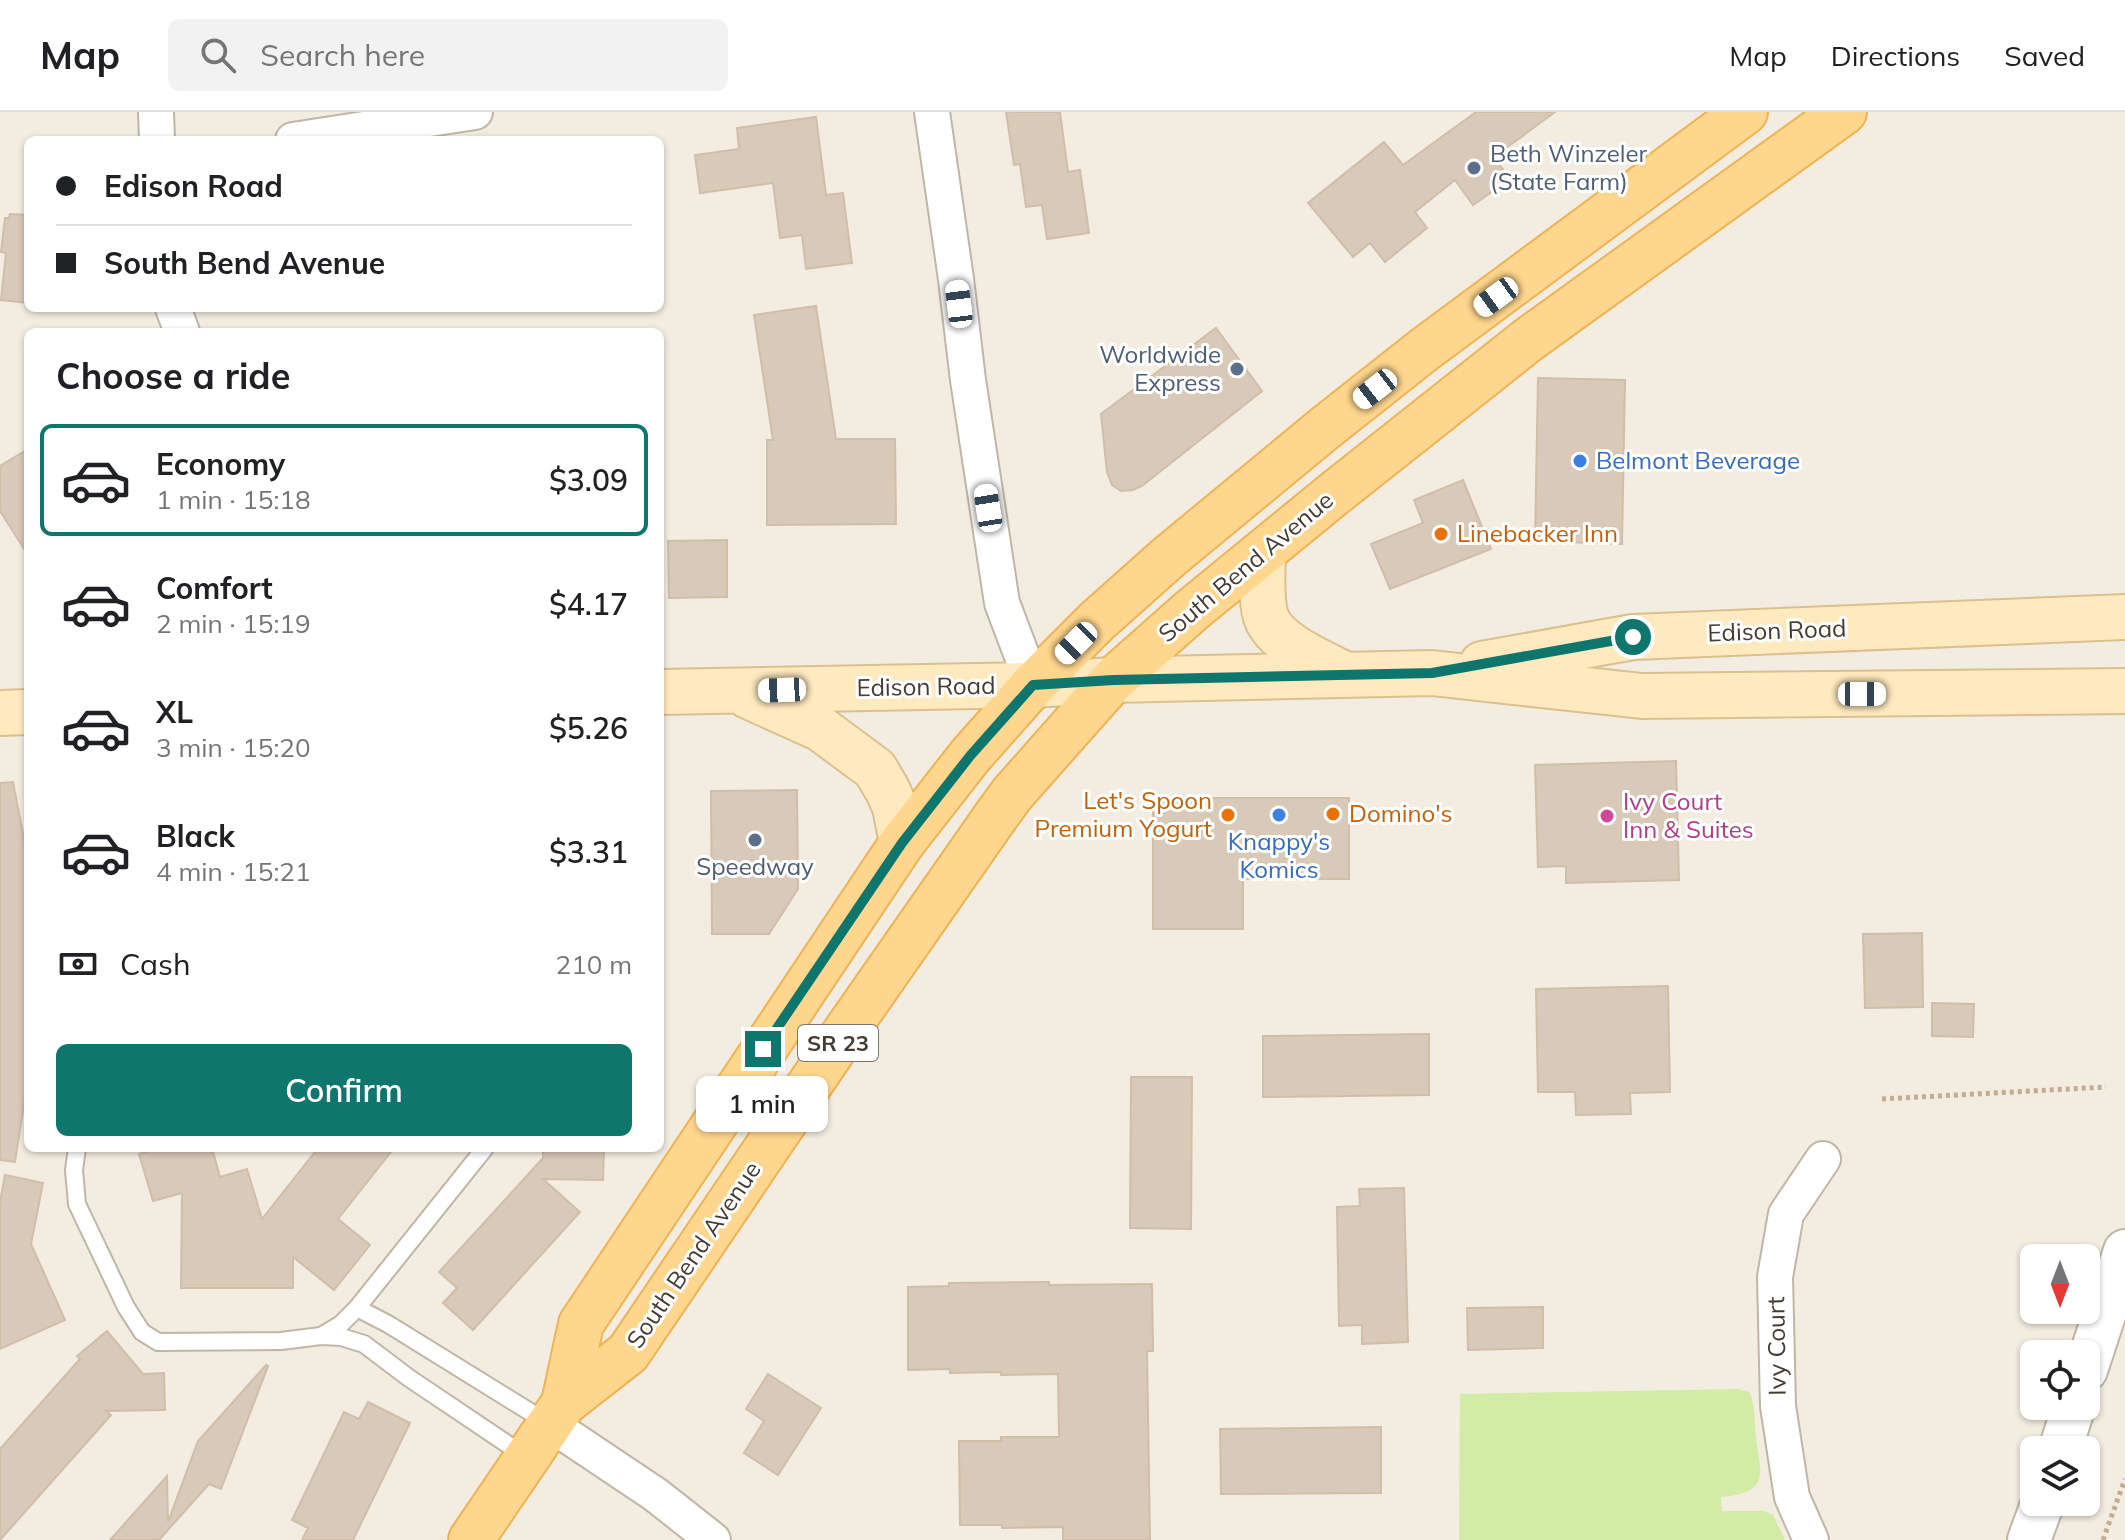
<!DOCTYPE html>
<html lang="en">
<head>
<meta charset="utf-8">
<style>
  :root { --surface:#fff; --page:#f2f2f2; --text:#202124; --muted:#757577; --line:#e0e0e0; --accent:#0f766e }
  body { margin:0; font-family:Mulish,sans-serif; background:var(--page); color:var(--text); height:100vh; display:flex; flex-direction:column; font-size:30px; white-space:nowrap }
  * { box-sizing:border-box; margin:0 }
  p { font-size:26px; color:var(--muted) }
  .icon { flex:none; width:44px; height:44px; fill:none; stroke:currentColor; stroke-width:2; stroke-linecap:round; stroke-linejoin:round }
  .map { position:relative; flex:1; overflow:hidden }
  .details { position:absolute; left:24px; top:216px; width:640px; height:824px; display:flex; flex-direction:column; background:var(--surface); border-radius:12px; box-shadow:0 2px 6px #0004 }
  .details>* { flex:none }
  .hud { position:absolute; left:24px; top:24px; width:640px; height:176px; border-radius:12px; box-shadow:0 2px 6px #0004; display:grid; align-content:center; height:176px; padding:0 32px; background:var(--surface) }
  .needle { width:52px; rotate:180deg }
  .controls { position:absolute; left:2020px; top:1132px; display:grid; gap:16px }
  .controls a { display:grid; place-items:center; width:80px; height:80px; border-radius:12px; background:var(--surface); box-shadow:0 2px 6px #0004; font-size:40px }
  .end { position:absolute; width:36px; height:36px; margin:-18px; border:10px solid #0f766e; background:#fff; box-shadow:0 0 0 4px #fff }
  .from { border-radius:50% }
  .bubble { position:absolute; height:56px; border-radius:12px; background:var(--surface); box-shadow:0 2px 6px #0004; font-size:26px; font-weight:600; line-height:56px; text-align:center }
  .car { position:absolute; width:24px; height:48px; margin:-24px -12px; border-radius:10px; box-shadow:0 0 6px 2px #0007; background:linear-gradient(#fff 24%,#345 0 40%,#fff 0 76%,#345 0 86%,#fff 0) }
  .hud b { display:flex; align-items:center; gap:28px; height:76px; font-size:30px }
  .hud b+b { border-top:2px solid var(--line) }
  .hud i { width:20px; height:20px; background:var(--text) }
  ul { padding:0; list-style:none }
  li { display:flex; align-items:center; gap:24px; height:112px; margin:0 16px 12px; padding:0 16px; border:4px solid transparent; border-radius:12px }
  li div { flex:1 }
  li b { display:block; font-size:30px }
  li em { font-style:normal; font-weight:600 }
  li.active { border-color:var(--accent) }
  li>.icon { width:72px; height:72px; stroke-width:1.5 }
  h2 { padding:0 32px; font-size:36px; line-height:96px }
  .pay { display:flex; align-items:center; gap:20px; height:88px; padding:0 32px; font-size:30px }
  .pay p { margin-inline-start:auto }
  .cta { display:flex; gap:16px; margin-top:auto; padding:16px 32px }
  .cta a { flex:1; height:92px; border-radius:12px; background:var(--accent); color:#fff; font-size:32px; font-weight:600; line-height:92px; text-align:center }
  header { display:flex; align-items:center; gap:48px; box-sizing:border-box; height:112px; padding:0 40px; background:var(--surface); border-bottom:2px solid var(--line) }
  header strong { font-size:38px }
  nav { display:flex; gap:44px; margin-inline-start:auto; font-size:28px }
  .search { width:560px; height:72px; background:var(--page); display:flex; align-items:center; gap:20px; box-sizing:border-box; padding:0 28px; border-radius:12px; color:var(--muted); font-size:30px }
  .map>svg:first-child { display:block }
  .green { fill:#d2eca5 }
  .building { fill:#d8c9b9; stroke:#d0bea8; stroke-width:2 }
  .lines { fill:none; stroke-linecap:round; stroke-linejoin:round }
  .service-casing { stroke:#c1b6a6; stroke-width:20 }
  .minor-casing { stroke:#c1b6a6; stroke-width:38 }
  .tertiary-casing { stroke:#c1b6a6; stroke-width:46 }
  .secondary-casing { stroke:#dac08e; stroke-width:48 }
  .primary-casing { stroke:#efb353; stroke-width:48 }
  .path { stroke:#c2ad93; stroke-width:5; stroke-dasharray:4 4; stroke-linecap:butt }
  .service { stroke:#fff; stroke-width:16 }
  .minor { stroke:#fff; stroke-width:34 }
  .tertiary { stroke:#fff; stroke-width:42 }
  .secondary { stroke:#ffeabf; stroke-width:44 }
  .primary { stroke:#ffd68e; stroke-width:44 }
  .route { stroke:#0f766e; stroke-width:10 }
  .service-dot { fill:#5c6f8a; stroke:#fff; stroke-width:3 }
  .shop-dot { fill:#3f7fe0; stroke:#fff; stroke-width:3 }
  .food-dot { fill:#e8710a; stroke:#fff; stroke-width:3 }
  .hotel-dot { fill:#d1479c; stroke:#fff; stroke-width:3 }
  .labels { text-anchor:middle; stroke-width:6; stroke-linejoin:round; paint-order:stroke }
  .shield { fill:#fff; stroke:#7c7670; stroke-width:2 }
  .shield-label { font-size:22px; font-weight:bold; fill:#443b32 }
  .service-label { font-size:24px; fill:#4e5e75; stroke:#fff; text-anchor:start }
  .shop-label { font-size:24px; fill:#366cbe; stroke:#fff; text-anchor:start }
  .food-label { font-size:24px; fill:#c56008; stroke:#fff; text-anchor:start }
  .street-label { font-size:24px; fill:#443b32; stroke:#fff }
  .hotel-label { font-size:24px; fill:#b23c85; stroke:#fff; text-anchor:start }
</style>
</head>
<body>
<header>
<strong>Map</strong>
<div class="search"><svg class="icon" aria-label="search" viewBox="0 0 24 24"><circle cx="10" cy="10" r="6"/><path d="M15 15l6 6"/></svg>Search here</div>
<nav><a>Map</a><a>Directions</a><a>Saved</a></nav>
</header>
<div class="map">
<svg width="2125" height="1428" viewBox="0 0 2125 1428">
  <rect width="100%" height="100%" fill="#f3ece1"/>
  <!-- green -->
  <path class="green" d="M1738 1277 1749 1280C1756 1294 1754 1309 1756 1324 1760 1362 1772 1380 1721 1385L1722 1399H1764L1773 1403 1785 1428H1459L1460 1282Z"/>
  <!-- building -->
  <g class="building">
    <polygon points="1006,0 1060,0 1068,60 1080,58 1089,121 1047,127 1042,93 1026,95 1020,52 1014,53"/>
    <polygon points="1476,0 1555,0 1494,45 1510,67 1473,93 1455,68 1415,100 1427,116 1385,150 1370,131 1353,145 1308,91 1384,30 1403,53"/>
    <polygon points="816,5 826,83 843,81 852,151 806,157 802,123 780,126 773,71 700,81 695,43 739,37 737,16"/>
    <polygon points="10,102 28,103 28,191 1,188 6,141 1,140 5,106 9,106"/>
    <polygon points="816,194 836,327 895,327 896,412 767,413 767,328 773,328 754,203"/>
    <polygon points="1216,216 1262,279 1142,374 1133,378 1121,379 1112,373 1107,360 1101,302"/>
    <polygon points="1538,266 1625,268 1622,432 1535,429"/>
    <polygon points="28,337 28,443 0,399 0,354"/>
    <polygon points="1463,368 1491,437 1390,477 1371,432 1423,411 1414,388"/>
    <polygon points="727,428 727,485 669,486 668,429"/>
    <polygon points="1676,649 1679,768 1566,771 1566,754 1538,755 1535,653"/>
    <polygon points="13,670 28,748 28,967 15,1050 0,1048 0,671"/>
    <polygon points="797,678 798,777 769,822 712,822 711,679"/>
    <polygon points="1153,686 1349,686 1349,767 1243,767 1243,817 1153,817"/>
    <polygon points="1922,821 1923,895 1865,896 1863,822"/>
    <polygon points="1668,874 1670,980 1630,981 1631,1002 1576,1003 1575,980 1538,980 1536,877"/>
    <polygon points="1932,891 1974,892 1973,925 1932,924"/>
    <polygon points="1429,922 1429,983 1263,985 1263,924"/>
    <polygon points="1131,965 1192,965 1191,1117 1130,1116"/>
    <polygon points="159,1036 212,1036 220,1065 247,1057 262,1107 318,1036 394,1036 338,1107 370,1133 334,1178 293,1145 293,1176 181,1176 182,1081 153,1089 139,1042"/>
    <polygon points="543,1036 604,1036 603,1068 543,1067 580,1100 473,1218 443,1191 457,1176 439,1160 543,1046"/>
    <polygon points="5,1063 43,1071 31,1132 65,1208 0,1237 0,1090"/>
    <polygon points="1404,1076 1408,1230 1362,1232 1362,1213 1339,1214 1337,1095 1360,1094 1359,1077"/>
    <polygon points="1049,1170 1049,1173 1152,1172 1153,1239 1147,1239 1150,1428 1063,1428 1063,1415 1002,1416 1002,1413 960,1413 959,1329 1001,1329 1001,1325 1059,1325 1058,1262 1001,1263 1001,1260 950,1261 950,1257 908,1258 908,1175 949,1174 949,1171"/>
    <polygon points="1543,1195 1543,1236 1468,1238 1467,1196"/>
    <polygon points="107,1219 143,1262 164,1261 165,1298 106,1299 111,1303 0,1428 0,1337 80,1247 77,1244"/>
    <polygon points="266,1253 268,1254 221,1377 209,1372 159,1428 110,1428 167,1364 168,1410 198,1329"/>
    <polygon points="768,1262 821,1296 778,1363 744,1341 764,1309 746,1297"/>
    <polygon points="368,1290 410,1311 353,1428 302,1428 308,1416 292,1408 344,1300 359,1307"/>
    <polygon points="1381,1315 1381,1381 1221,1382 1220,1317"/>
  </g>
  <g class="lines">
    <!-- service casing -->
    <g class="service-casing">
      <g id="service">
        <polyline points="77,1036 74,1058 77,1092 126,1195 142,1220 158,1230 281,1229 321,1224 341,1225 364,1232 409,1266 525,1344"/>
        <polyline points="357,1196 388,1212 548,1311"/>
        <polyline points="321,1224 341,1212 357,1196 485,1036"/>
      </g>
    </g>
    <!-- minor casing -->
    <g class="minor-casing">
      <g id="minor">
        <polyline points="156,0 157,28"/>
        <polyline points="932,0 956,167 968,268 1002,491 1033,573"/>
        <polyline points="293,28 475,0"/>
        <polyline points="173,196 182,220"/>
        <polyline points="550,1312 656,1383 713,1428"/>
        <polyline points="1811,1428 1792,1385 1778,1294 1775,1165 1786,1102 1823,1047"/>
      </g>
    </g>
    <!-- tertiary casing -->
    <g class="tertiary-casing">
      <g id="tertiary">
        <polyline points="2086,1258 2125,1139"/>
        <polyline points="2060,1338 2074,1294"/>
        <polyline points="2029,1428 2043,1390"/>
      </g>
    </g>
    <!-- secondary casing -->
    <g class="secondary-casing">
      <g id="secondary">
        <path d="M1263 440C1263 461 1260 485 1266 505 1275 531 1319 549 1342 561"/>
        <polyline points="1482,552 1633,525 2125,505"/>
        <polyline points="660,580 1033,573 1113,568 1432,561 1642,584 2125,579"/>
        <polyline points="748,584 821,617 875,657 888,679 895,695 902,731"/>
        <polyline points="0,601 28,600"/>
      </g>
    </g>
    <!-- primary casing -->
    <g class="primary-casing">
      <g id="primary">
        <polyline points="564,1291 581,1212 902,731 970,644 1033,573 1097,509 1170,444 1325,316 1425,237 1745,0"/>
        <polyline points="471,1428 564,1291 628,1241 848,916 996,704 1012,682 1113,568 1192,498 1335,381 1528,228 1844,0"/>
      </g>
    </g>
    <!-- path -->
    <g class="path">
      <polyline points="1882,987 2106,975"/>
      <polyline points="2103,1428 2125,1367"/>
    </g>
    <!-- service -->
    <use href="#service" class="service"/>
    <!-- minor -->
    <use href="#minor" class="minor"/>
    <!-- tertiary -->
    <use href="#tertiary" class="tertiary"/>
    <!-- secondary -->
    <use href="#secondary" class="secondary"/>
    <!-- primary -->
    <use href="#primary" class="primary"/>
  </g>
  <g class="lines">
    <!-- route -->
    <polyline class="route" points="763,937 902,731 970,644 1033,573 1113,568 1432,561 1633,525"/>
  </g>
  <!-- markers -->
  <g class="service-dot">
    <circle cx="1474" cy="56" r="8"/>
    <circle cx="1237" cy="257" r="8"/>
    <circle cx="755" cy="728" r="8"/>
  </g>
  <g class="shop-dot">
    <circle cx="1580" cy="349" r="8"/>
    <circle cx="1279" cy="703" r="8"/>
  </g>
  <g class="food-dot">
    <circle cx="1441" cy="422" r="8"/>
    <circle cx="1333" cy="702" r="8"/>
    <circle cx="1228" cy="703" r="8"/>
  </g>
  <circle class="hotel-dot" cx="1607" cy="704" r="8"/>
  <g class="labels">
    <!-- shield labels -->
    <rect class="shield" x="798" y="913" width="80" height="36" rx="6"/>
    <g class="shield-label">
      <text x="838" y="939">SR 23</text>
    </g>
    <!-- service labels -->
    <g class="service-label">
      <text x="1490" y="50">Beth Winzeler<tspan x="1490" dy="28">(State Farm)</tspan></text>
      <text x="1221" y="251" text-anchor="end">Worldwide<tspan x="1221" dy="28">Express</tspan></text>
      <text x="755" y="763" text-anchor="middle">Speedway</text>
    </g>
    <!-- shop labels -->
    <g class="shop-label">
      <text x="1596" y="357">Belmont Beverage</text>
      <text x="1279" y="738" text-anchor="middle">Knappy's<tspan x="1279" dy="28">Komics</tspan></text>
    </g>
    <!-- food labels -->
    <g class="food-label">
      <text x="1457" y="430">Linebacker Inn</text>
      <text x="1212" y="697" text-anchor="end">Let's Spoon<tspan x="1212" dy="28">Premium Yogurt</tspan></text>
      <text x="1349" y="710">Domino's</text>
    </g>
    <!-- street labels -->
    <g class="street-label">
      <text transform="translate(1246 455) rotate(-40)" y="8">South Bend Avenue</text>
      <text transform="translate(1777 519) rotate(-2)" y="8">Edison Road</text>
      <text transform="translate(926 575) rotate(-1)" y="8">Edison Road</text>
      <text transform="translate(694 1143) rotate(-56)" y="8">South Bend Avenue</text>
      <text transform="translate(1777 1234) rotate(-91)" y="8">Ivy Court</text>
    </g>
    <!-- hotel labels -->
    <g class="hotel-label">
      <text x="1623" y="698">Ivy Court<tspan x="1623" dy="28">Inn &amp; Suites</tspan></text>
    </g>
  </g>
</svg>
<div class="controls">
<a><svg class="needle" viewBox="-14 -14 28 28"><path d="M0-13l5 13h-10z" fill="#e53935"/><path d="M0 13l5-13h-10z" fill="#757577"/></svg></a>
<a><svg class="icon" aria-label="locate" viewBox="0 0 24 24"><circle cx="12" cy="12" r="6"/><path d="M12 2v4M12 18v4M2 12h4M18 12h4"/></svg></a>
<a><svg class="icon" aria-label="layers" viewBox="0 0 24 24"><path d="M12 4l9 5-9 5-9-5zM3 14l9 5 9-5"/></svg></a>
</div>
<i class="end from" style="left:1633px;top:525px"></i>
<i class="end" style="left:763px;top:937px"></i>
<div class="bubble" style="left:696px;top:964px;width:132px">1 min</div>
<i class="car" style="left:1496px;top:185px;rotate:234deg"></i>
<i class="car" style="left:959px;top:192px;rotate:353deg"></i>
<i class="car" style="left:1375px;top:277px;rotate:232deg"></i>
<i class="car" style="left:988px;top:396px;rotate:351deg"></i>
<i class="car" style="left:1076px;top:531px;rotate:225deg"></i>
<i class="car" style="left:782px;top:578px;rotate:268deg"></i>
<i class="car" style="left:1862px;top:582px;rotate:90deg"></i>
<div class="hud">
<b><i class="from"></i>Edison Road</b>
<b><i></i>South Bend Avenue</b>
</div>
<section class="details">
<h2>Choose a ride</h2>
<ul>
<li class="active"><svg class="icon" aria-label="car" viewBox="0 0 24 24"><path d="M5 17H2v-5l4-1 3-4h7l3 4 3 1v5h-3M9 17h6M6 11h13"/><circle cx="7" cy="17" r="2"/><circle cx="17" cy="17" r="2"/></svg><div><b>Economy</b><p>1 min · 15:18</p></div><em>$3.09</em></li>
<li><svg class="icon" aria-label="car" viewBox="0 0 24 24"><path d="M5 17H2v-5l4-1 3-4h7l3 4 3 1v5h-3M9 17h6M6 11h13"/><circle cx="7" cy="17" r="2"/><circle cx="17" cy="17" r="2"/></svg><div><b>Comfort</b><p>2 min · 15:19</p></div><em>$4.17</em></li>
<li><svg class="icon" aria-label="car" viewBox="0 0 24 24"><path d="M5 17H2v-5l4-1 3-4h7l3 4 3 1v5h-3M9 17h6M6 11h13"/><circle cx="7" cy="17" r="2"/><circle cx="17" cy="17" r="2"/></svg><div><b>XL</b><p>3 min · 15:20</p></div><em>$5.26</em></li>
<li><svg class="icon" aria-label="car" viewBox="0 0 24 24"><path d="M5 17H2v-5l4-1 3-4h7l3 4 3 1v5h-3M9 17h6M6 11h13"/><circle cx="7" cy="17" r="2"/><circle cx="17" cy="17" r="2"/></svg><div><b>Black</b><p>4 min · 15:21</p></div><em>$3.31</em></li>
</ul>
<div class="pay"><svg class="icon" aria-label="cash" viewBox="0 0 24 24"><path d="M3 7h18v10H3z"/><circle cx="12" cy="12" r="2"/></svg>Cash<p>210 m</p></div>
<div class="cta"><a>Confirm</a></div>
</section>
</div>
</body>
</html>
